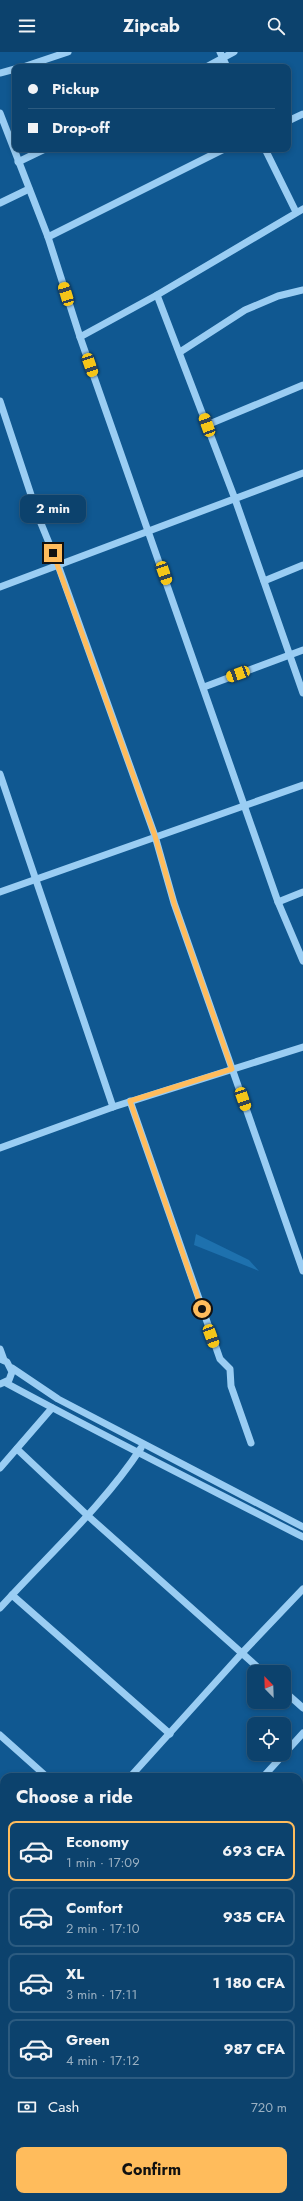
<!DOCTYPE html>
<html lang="en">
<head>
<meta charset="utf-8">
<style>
  :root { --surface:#0c426d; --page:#154972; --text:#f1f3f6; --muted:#9ab0c2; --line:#2c5b80; --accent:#ffbc5c }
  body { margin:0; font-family:Jost,sans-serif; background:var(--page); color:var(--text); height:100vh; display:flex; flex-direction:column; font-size:15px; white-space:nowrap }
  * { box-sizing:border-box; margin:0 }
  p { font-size:13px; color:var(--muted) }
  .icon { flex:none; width:22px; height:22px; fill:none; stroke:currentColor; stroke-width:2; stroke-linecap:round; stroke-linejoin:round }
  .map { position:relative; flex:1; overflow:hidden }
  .side { position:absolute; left:0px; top:1721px; width:303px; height:428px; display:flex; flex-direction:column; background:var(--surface); border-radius:12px 12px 0 0; box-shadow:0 2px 6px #0003,0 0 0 1px var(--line) }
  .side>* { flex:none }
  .banner { position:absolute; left:12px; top:12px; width:279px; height:88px; border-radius:8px; box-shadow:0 2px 6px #0003,0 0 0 1px var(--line); display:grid; align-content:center; height:88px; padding:0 16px; background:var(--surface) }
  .needle { width:26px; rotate:337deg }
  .tools { position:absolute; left:247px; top:1613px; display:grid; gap:8px }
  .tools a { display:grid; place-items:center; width:44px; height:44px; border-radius:8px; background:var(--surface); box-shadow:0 2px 6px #0003,0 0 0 1px var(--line); font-size:20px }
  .end { position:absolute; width:18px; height:18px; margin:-9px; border:5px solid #ffbc5c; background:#111; box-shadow:0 0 0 2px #111 }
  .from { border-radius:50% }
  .bubble { position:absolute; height:28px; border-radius:8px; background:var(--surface); box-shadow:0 2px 6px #0003,0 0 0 1px var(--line); font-size:13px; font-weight:700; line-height:28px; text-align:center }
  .car { position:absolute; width:12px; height:24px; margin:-12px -6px; border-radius:5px; box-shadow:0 0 3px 1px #0007; background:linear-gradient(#f5c518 24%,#345 0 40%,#f5c518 0 76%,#345 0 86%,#f5c518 0) }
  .banner b { display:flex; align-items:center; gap:14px; height:38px; font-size:15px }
  .banner b+b { border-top:1px solid var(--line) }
  .banner i { width:10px; height:10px; background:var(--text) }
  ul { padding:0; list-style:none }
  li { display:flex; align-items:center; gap:12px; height:60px; margin:0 8px 6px; padding:0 8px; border:2px solid var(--line); border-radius:8px }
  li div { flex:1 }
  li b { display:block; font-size:15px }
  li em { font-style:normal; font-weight:700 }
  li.active { border-color:var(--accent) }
  li>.icon { width:36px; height:36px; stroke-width:1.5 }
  h2 { padding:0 16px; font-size:18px; line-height:48px }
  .pay { display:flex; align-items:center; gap:10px; height:44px; padding:0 16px; font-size:15px }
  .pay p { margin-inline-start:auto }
  .primary-button { display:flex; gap:8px; margin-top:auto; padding:8px 16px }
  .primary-button a { flex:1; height:46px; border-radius:8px; background:var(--accent); color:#111; font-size:16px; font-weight:700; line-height:46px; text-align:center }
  header { display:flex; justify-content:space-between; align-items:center; height:52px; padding:0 16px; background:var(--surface); font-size:18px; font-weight:700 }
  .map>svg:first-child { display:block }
  .green { fill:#1e71ae }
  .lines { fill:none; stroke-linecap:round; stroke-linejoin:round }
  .minor { stroke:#9acdf3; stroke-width:7 }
  .route { stroke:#ffbc5c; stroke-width:5 }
</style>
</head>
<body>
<header><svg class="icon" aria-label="menu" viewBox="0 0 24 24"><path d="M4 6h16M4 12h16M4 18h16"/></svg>Zipcab<svg class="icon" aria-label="search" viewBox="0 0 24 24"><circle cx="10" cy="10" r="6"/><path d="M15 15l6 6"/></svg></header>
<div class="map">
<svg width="303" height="2149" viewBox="0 0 303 2149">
  <rect width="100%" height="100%" fill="#105891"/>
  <!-- green -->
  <polygon class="green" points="196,1182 249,1208 259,1219 194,1193"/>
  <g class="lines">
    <!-- minor -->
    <g class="minor">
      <polyline points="220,0 227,15"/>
      <polyline points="23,15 68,0"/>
      <polyline points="206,15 234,0"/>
      <polyline points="0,21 15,17"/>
      <polyline points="0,61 48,185 80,285 278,850 303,909"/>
      <polyline points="288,69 303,62"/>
      <polyline points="265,97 296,160"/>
      <polyline points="18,110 45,97"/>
      <polyline points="0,151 29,137"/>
      <polyline points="48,185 224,97"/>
      <polyline points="157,243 235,447 303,641"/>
      <polyline points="80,285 157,243 303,157"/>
      <polyline points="180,300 245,258 278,244 303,238"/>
      <polyline points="0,349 38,464 58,513 155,784 174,851 303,1219"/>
      <polyline points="207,373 303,333"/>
      <polyline points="264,529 303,513"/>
      <polyline points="0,535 303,421"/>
      <polyline points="204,635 303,598"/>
      <polyline points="0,722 113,1055"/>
      <polyline points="0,840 303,733"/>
      <polyline points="278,850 303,840"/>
      <polyline points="130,1049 220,1307 230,1317 231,1334 251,1391"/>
      <polyline points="0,1096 113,1055 303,995"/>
      <polyline points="0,1297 4,1308"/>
      <polyline points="0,1307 7,1310 12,1320 9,1328 0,1332"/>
      <polyline points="12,1316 58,1347 303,1475"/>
      <path d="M6 1331C104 1384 204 1434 303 1485"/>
      <polyline points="17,1397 87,1463 263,1620"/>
      <polyline points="0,1416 52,1356"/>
      <polyline points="12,1543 170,1682"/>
      <path d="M0 1556C46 1505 104 1453 141 1396"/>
      <polyline points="284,1639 303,1656"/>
      <polyline points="0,1683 47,1725"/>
      <polyline points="284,1702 303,1681"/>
      <polyline points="130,1725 242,1601 303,1537"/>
      <polyline points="263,1725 284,1702"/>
      <polyline points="0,1825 4,1828"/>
      <polyline points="299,1850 303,1846"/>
      <polyline points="299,1901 303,1903"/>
      <polyline points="0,2008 4,2005"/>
      <polyline points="299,2048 303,2044"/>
      <polyline points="0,2072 4,2074"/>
      <polyline points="265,2145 272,2149"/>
      <polyline points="25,2149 29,2145"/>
      <polyline points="205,2149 208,2145"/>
    </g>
  </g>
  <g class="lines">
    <!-- route -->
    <polyline class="route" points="53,501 155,784 174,851 232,1017 130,1049 202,1257"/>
  </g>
</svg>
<div class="tools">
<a><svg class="needle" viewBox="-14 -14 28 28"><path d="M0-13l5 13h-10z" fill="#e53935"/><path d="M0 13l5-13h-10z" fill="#9ab0c2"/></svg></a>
<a><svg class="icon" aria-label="locate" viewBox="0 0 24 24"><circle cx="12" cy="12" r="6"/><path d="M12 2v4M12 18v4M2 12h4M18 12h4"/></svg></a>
</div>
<i class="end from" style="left:202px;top:1257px"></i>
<i class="end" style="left:53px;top:501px"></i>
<div class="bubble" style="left:20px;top:443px;width:66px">2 min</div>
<i class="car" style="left:66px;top:242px;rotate:343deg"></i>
<i class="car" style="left:90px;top:313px;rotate:161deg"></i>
<i class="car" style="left:207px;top:373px;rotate:340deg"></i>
<i class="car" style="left:164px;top:521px;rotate:161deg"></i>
<i class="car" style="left:238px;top:622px;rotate:250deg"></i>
<i class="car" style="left:243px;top:1047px;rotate:161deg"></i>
<i class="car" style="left:211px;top:1284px;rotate:160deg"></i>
<div class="banner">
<b><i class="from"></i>Pickup</b>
<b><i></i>Drop-off</b>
</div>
<section class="side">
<h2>Choose a ride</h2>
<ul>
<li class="active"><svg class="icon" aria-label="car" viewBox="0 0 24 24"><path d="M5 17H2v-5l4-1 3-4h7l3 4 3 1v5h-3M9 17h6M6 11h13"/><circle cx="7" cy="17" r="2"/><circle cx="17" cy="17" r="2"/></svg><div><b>Economy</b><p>1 min · 17:09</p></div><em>693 CFA</em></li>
<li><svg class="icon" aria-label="car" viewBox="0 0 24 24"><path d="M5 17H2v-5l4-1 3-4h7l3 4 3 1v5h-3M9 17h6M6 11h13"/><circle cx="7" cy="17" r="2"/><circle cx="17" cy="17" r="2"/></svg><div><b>Comfort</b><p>2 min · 17:10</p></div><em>935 CFA</em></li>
<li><svg class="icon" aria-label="car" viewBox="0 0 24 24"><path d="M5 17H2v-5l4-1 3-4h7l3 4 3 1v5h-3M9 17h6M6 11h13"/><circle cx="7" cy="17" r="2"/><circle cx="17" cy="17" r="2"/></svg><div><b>XL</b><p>3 min · 17:11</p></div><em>1 180 CFA</em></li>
<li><svg class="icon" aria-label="car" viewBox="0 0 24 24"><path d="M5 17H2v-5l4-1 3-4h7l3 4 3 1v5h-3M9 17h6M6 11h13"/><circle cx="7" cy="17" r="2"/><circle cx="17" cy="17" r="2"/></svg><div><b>Green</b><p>4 min · 17:12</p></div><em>987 CFA</em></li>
</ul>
<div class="pay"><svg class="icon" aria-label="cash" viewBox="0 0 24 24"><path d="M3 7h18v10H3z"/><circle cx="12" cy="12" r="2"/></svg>Cash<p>720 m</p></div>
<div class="primary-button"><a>Confirm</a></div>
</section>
</div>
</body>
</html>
